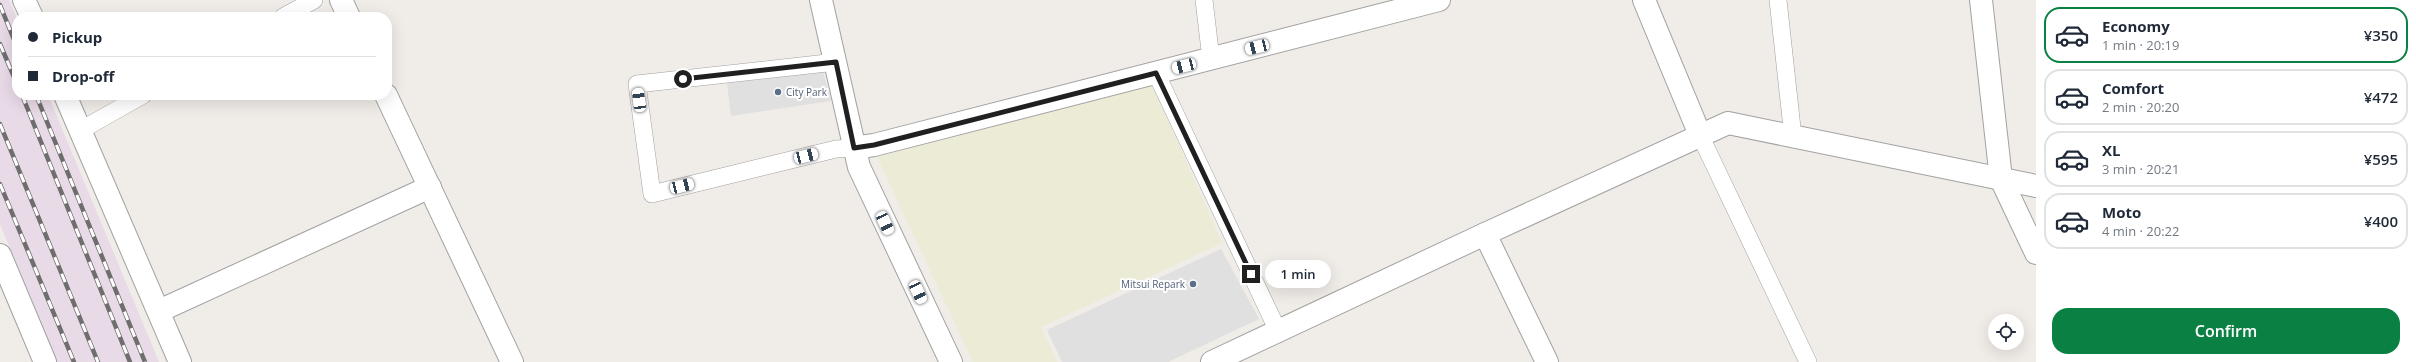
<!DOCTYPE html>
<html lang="en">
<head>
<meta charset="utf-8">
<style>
  :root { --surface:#fff; --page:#f2f2f3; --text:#1f2937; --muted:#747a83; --line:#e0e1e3; --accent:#0b8043 }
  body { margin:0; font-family:"Open Sans",sans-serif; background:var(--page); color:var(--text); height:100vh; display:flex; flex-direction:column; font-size:15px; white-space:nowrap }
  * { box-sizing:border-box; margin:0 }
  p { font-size:13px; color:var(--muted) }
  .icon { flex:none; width:22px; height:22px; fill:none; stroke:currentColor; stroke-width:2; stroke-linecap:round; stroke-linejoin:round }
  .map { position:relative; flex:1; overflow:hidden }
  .sheet { display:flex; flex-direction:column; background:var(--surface); width:380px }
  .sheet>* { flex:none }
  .top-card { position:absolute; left:12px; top:12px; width:380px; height:88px; border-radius:16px; box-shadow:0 4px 16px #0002; display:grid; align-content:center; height:88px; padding:0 16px; background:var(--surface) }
  .tools { position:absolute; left:1988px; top:314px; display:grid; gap:8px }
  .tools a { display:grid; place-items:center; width:36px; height:36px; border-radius:50%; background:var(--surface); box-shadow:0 4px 16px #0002; font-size:20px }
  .end { position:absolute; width:18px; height:18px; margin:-9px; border:5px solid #202020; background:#fff; box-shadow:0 0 0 2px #fff }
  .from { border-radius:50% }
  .bubble { position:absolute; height:28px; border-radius:14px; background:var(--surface); box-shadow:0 4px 16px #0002; font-size:13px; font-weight:600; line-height:28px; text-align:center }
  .car { position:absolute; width:12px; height:24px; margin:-12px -6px; border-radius:5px; box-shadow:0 0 3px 1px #0007; background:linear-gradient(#fff 24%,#345 0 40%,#fff 0 76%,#345 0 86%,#fff 0) }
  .top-card b { display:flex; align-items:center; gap:14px; height:38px; font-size:15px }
  .top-card b+b { border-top:1px solid var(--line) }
  .top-card i { width:10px; height:10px; background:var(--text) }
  ul { padding:7px 0 0; list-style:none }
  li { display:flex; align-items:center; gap:12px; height:56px; margin:0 8px 6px; padding:0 8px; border:2px solid var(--line); border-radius:16px }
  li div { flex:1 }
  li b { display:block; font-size:15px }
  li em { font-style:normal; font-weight:600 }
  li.on { border-color:var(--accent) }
  li>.icon { width:36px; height:36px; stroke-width:1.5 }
  .button { display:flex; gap:8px; margin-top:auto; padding:8px 16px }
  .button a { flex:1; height:46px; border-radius:16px; background:var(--accent); color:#fff; font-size:16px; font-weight:600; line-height:46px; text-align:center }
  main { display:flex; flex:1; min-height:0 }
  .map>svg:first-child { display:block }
  .industrial { fill:#e8dae7 }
  .farmland { fill:#ecebd5 }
  .parking { fill:#e0e0e0 }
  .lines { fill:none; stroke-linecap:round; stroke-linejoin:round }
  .service-casing { stroke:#a1a1a1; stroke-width:18 }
  .minor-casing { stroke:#a1a1a1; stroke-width:24 }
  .tertiary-casing { stroke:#a1a1a1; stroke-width:24 }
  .service { stroke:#fff; stroke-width:17 }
  .minor { stroke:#fff; stroke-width:22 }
  .tertiary { stroke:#fff; stroke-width:22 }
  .rail-casing { stroke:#6e6e6e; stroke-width:4.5 }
  .rail { stroke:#fff; stroke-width:3; stroke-dasharray:9; stroke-linecap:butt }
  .route { stroke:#202020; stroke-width:5 }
  .service-dot { fill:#5c6f8a; stroke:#fff; stroke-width:1.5 }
  .labels { text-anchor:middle; stroke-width:4; stroke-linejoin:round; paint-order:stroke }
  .service-label { font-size:10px; fill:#4e5e75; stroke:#fff; text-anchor:start }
</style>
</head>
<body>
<main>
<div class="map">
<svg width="2036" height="362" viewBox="0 0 2036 362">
  <rect width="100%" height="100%" fill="#f0ece8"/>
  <!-- industrial -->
  <polygon class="industrial" points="0,0 9,0 17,19 17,95 48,95 159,362 56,362 0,224"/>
  <!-- farmland -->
  <polygon class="farmland" points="1152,84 1222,243 1041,327 1057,362 973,362 877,157"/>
  <!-- parking -->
  <g class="parking">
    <polygon points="823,72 831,101 731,116 727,83"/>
    <polygon points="1221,249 1259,319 1168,362 1062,362 1047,330"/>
  </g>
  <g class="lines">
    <!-- service casing -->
    <g class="service-casing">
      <g id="service">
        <polyline points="1204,0 1211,59"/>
        <polyline points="1778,0 1793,137"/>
        <polyline points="283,17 314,0"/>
        <polyline points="836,62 637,84 652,194 836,149 853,148"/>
        <polyline points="1156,73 1278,331"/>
        <polyline points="81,130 143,95"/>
        <polyline points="1700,135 1808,362"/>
      </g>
    </g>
    <!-- minor casing -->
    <g class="minor-casing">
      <g id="minor">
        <polyline points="24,0 32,17"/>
        <polyline points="341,0 349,17"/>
        <polyline points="821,0 859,167 951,362"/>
        <polyline points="1644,0 1700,135"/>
        <polyline points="1981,0 2001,179 2036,253"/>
        <polyline points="65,95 180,362"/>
        <polyline points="386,95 512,362"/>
        <polyline points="853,148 874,145 1439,0"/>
        <polyline points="1485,234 1547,362"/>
        <polyline points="0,255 45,362"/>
        <polyline points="159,311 430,187"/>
      </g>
    </g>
    <!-- tertiary casing -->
    <g class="tertiary-casing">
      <polyline id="tertiary" points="1212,362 1485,234 1728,123 2036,186"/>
    </g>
    <!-- service -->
    <use href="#service" class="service"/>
    <!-- minor -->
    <use href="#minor" class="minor"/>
    <!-- tertiary -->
    <use href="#tertiary" class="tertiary"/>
    <!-- rail casing -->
    <g class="rail-casing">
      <g id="rail">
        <polyline points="0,5 17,47"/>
        <polyline points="0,44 17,84"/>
        <polyline points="22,95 130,362"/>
        <polyline points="36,95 145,362"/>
        <polyline points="0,124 98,362"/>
        <polyline points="0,184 74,362"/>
      </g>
    </g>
    <!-- rail -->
    <use href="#rail" class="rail"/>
  </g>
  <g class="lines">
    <!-- route -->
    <polyline class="route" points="683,79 836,62 854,148 874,145 1156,73 1251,274"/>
  </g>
  <!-- markers -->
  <g class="service-dot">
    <circle cx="778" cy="92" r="4"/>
    <circle cx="1193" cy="284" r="4"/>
  </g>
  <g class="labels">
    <!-- service labels -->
    <g class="service-label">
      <text x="786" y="96">City Park</text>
      <text x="1185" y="288" text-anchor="end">Mitsui Repark</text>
    </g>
  </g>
</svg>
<div class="tools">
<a><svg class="icon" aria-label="locate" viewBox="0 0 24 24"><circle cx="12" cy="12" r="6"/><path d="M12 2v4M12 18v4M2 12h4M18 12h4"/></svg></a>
</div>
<i class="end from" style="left:683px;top:79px"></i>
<i class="end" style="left:1251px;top:274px"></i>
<div class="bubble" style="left:1265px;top:260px;width:66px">1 min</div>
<i class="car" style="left:1257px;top:47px;rotate:256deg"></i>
<i class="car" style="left:1184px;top:66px;rotate:256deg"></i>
<i class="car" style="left:639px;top:100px;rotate:352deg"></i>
<i class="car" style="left:806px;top:156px;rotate:76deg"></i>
<i class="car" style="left:682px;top:186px;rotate:76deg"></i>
<i class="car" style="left:885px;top:223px;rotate:155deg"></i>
<i class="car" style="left:918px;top:292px;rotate:155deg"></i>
<div class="top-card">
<b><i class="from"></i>Pickup</b>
<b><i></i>Drop-off</b>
</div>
</div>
<section class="sheet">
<ul>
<li class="on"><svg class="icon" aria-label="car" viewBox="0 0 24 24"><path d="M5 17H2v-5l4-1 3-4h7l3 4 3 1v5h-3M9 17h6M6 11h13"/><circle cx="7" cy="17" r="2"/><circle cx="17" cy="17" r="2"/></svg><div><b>Economy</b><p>1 min · 20:19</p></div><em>¥350</em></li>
<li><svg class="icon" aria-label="car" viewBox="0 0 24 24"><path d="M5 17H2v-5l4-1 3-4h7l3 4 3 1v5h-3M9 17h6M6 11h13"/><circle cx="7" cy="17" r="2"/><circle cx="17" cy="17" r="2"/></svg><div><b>Comfort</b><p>2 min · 20:20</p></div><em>¥472</em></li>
<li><svg class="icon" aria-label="car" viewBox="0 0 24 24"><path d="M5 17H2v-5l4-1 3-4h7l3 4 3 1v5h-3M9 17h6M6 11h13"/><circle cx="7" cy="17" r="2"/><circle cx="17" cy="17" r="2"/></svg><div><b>XL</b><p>3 min · 20:21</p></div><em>¥595</em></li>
<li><svg class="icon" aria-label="car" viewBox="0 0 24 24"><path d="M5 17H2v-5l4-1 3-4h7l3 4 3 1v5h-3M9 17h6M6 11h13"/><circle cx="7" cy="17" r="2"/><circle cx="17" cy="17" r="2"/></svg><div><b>Moto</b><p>4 min · 20:22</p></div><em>¥400</em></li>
</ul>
<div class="button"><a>Confirm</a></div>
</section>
</main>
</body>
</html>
